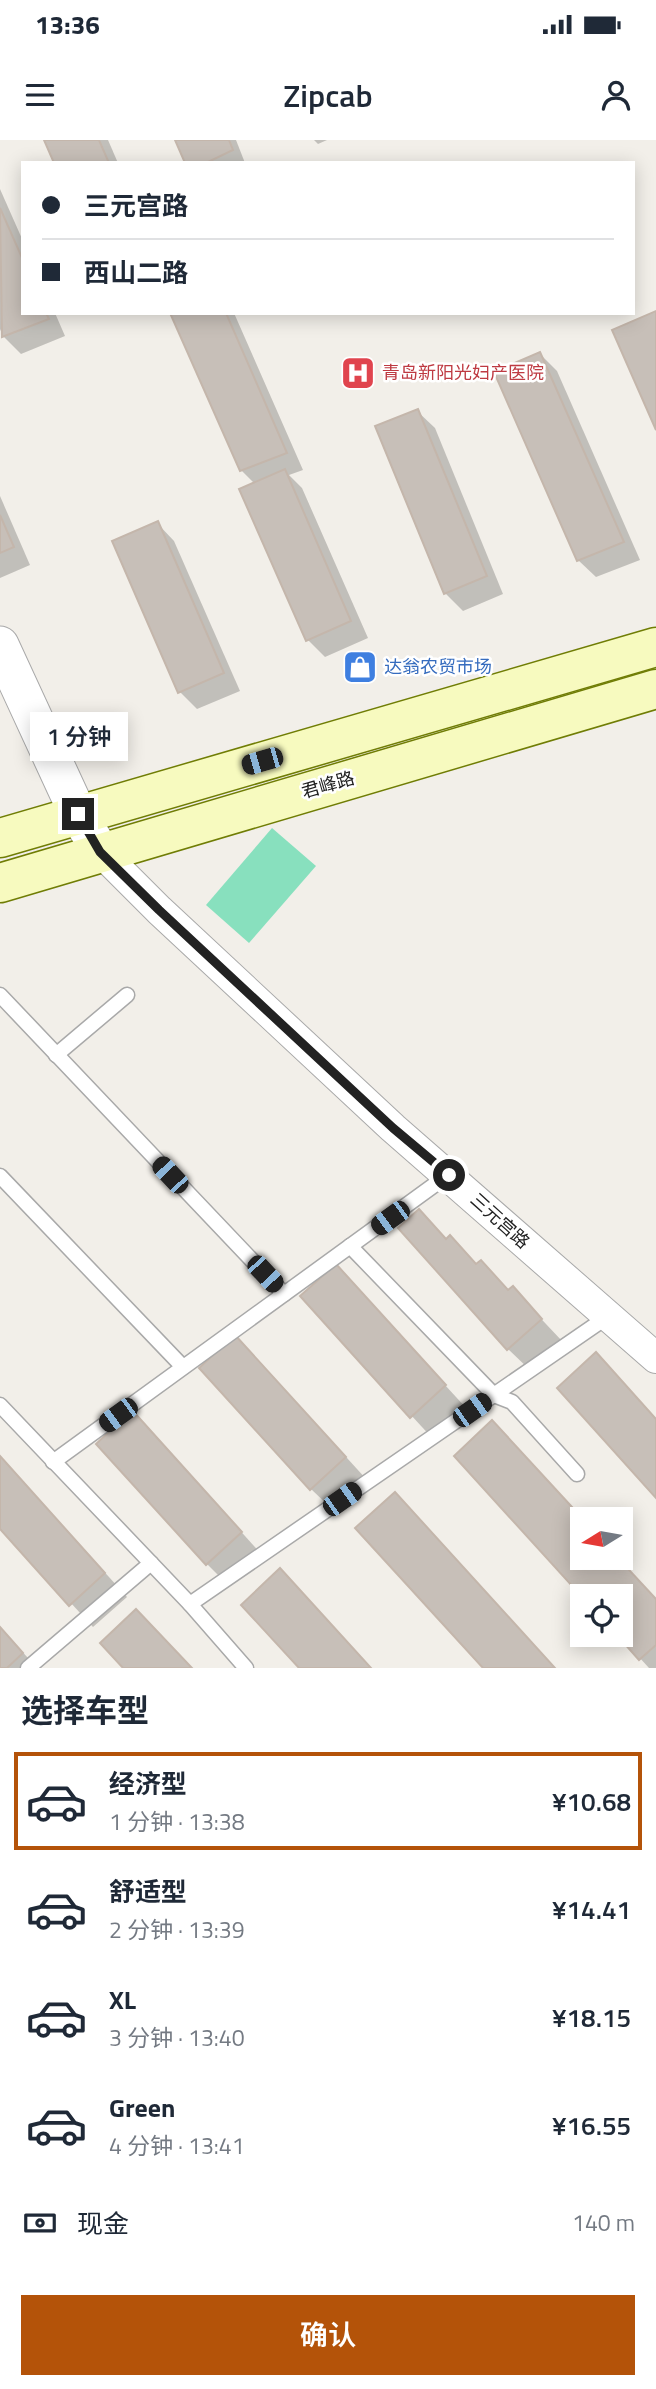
<!DOCTYPE html>
<html lang="zh">
<head>
<meta charset="utf-8">
<style>
  :root { --surface:#fff; --page:#f6f6f7; --text:#1f2937; --muted:#747a83; --line:#e0e1e3; --accent:#b45309 }
  body { margin:0; font-family:"Titillium Web","Noto Sans SC",sans-serif; background:var(--page); color:var(--text); height:100vh; display:flex; flex-direction:column; font-size:26px; white-space:nowrap }
  * { box-sizing:border-box; margin:0 }
  p { font-size:23px; color:var(--muted) }
  .icon { flex:none; width:38px; height:38px; fill:none; stroke:currentColor; stroke-width:2; stroke-linecap:round; stroke-linejoin:round }
  .map { position:relative; height:1528px; overflow:hidden }
  .drawer { display:flex; flex-direction:column; background:var(--surface); flex:1 }
  .drawer>* { flex:none }
  .hud { position:absolute; left:21px; top:21px; width:614px; height:154px; border-radius:0px; box-shadow:0 4px 18px #0003; display:grid; align-content:center; height:154px; padding:0 21px; background:var(--surface) }
  .needle { width:46px; rotate:259deg }
  .fabs { position:absolute; left:570px; top:1367px; display:grid; gap:14px }
  .fabs a { display:grid; place-items:center; width:63px; height:63px; border-radius:0px; background:var(--surface); box-shadow:0 4px 18px #0003; font-size:35px }
  .end { position:absolute; width:32px; height:32px; margin:-16px; border:9px solid #222; background:#fff; box-shadow:0 0 0 4px #fff }
  .from { border-radius:50% }
  .bubble { position:absolute; height:49px; border-radius:0px; background:var(--surface); box-shadow:0 4px 18px #0003; font-size:23px; font-weight:600; line-height:49px; text-align:center }
  .car { position:absolute; width:21px; height:42px; margin:-21px -10px; border-radius:9px; box-shadow:0 0 5px 2px #0007; background:linear-gradient(#222 24%,#8ab4d8 0 40%,#222 0 76%,#8ab4d8 0 86%,#222 0) }
  .hud b { display:flex; align-items:center; gap:24px; height:66px; font-size:26px }
  .hud b+b { border-top:2px solid var(--line) }
  .hud i { width:18px; height:18px; background:var(--text) }
  ul { padding:0; list-style:none }
  li { display:flex; align-items:center; gap:21px; height:98px; margin:0 14px 10px; padding:0 7px; border:4px solid transparent; border-radius:0px }
  li div { flex:1 }
  li b { display:block; font-size:26px }
  li em { font-style:normal; font-weight:600 }
  li.current { border-color:var(--accent) }
  li>.icon { width:63px; height:63px; stroke-width:1.5 }
  h2 { padding:0 21px; font-size:32px; line-height:84px }
  .pay { display:flex; align-items:center; gap:18px; height:77px; padding:0 21px; font-size:26px }
  .pay p { margin-inline-start:auto }
  .action { display:flex; gap:14px; margin-top:auto; padding:14px 21px }
  .action a { flex:1; height:80px; border-radius:0px; background:var(--accent); color:#fff; font-size:28px; font-weight:600; line-height:80px; text-align:center }
  .status { display:flex; justify-content:space-between; align-items:center; height:49px; padding:0 35px; background:var(--surface); direction:ltr }
  .status svg { height:19px; fill:currentColor }
  header { display:flex; justify-content:space-between; align-items:center; height:91px; padding:0 21px; background:var(--surface); font-size:32px; font-weight:600 }
  .map>svg:first-child { display:block }
  .pitch { fill:#88e0be }
  .shadow { fill:#0003 }
  .building { fill:#c7bfb8; stroke:#c4b6ab; stroke-width:2 }
  .lines { fill:none; stroke-linecap:round; stroke-linejoin:round }
  .service-casing { stroke:#a9a9a9; stroke-width:17 }
  .minor-casing { stroke:#a9a9a9; stroke-width:32 }
  .tertiary-casing { stroke:#a9a9a9; stroke-width:39 }
  .secondary-casing { stroke:#707d05; stroke-width:41 }
  .service { stroke:#fff; stroke-width:14 }
  .minor { stroke:#fff; stroke-width:30 }
  .tertiary { stroke:#fff; stroke-width:37 }
  .secondary { stroke:#f7fabf; stroke-width:38 }
  .route { stroke:#222; stroke-width:9 }
  .labels { text-anchor:middle; stroke-width:5; stroke-linejoin:round; paint-order:stroke }
  .health-label { font-size:18px; fill:#be3a42; stroke:#fff; text-anchor:start }
  .shop-label { font-size:18px; fill:#366cbe; stroke:#fff; text-anchor:start }
  .street-label { font-size:18px; fill:#222; stroke:#fff }
</style>
</head>
<body>
<div class="status"><b>13:36</b><svg viewBox="0 0 49 12"><path d="M0 12V9h3v3zM5 12V6h3v6zM10 12V3h3v9zM15 12V0h3v12zM26 1h20v11H26zM47 4h2v5h-2z"/></svg></div>
<header><svg class="icon" aria-label="menu" viewBox="0 0 24 24"><path d="M4 6h16M4 12h16M4 18h16"/></svg>Zipcab<svg class="icon" aria-label="person" viewBox="0 0 24 24"><circle cx="12" cy="8" r="4"/><path d="M4 21q1-7 8-7t8 7"/></svg></header>
<div class="map">
<svg width="656" height="1528" viewBox="0 0 656 1528">
  <rect width="100%" height="100%" fill="#f2efe9"/>
  <!-- pitch -->
  <polygon class="pitch" points="272,688 316,726 249,803 206,765"/>
  <!-- shadow -->
  <g class="shadow">
    <polygon points="46,0 108,0 118,23 56,23"/>
    <polygon points="177,0 236,0 245,23 187,23"/>
    <polygon points="314,0 327,0 318,4"/>
    <polygon points="0,49 23,101 23,173 55,173 65,196 21,214 3,196 0,189"/>
    <polygon points="172,173 234,173 303,330 289,335 302,348 368,498 325,517 308,500 255,344 241,330"/>
    <polygon points="540,214 557,231 640,420 596,437 578,420"/>
    <polygon points="417,271 435,288 503,454 463,471 445,453"/>
    <polygon points="0,356 30,425 0,438"/>
    <polygon points="157,383 174,401 240,551 197,569 180,552"/>
    <polygon points="450,1097 477,1125 509,1151 512,1148 563,1202 531,1231 508,1209"/>
    <polygon points="336,1126 467,1269 434,1300 302,1157"/>
    <polygon points="258,1220 367,1340 334,1371 311,1349"/>
    <polygon points="154,1295 263,1416 229,1446 207,1424"/>
    <polygon points="0,1316 127,1457 93,1487 0,1386"/>
    <polygon points="583,1418 617,1418 656,1460 656,1528 649,1528 618,1494 621,1494 621,1456 583,1456"/>
    <polygon points="0,1487 37,1528 0,1528"/>
  </g>
  <!-- building -->
  <g class="building">
    <polygon points="44,0 99,0 109,23 54,23"/>
    <polygon points="175,0 229,0 233,10 206,23 185,23"/>
    <polygon points="0,68 23,120 23,173 46,173 49,179 2,197"/>
    <polygon points="656,171 656,290 612,190"/>
    <polygon points="170,173 226,173 287,313 240,331"/>
    <polygon points="540,212 624,402 577,421 494,232"/>
    <polygon points="418,269 487,436 444,454 375,286"/>
    <polygon points="285,329 351,481 306,501 239,349"/>
    <polygon points="0,375 14,407 0,413"/>
    <polygon points="158,381 224,533 178,553 112,401"/>
    <polygon points="419,1069 446,1099 450,1095 476,1124 481,1120 508,1150 513,1146 542,1179 507,1210 398,1088"/>
    <polygon points="336,1124 446,1245 410,1278 300,1156"/>
    <polygon points="235,1195 346,1317 310,1350 199,1228"/>
    <polygon points="596,1212 656,1279 656,1358 557,1248"/>
    <polygon points="132,1270 242,1392 206,1425 96,1304"/>
    <polygon points="492,1280 583,1379 583,1418 618,1418 656,1459 656,1505 639,1520 616,1494 621,1494 621,1456 583,1456 583,1458 454,1316"/>
    <polygon points="0,1316 105,1433 69,1466 0,1389"/>
    <polygon points="395,1352 555,1528 483,1528 355,1388"/>
    <polygon points="280,1428 371,1528 299,1528 241,1465"/>
    <polygon points="136,1469 192,1528 123,1528 100,1503"/>
    <polygon points="0,1487 23,1513 7,1528 0,1528"/>
  </g>
  <g class="lines">
    <!-- service casing -->
    <g class="service-casing">
      <g id="service">
        <polyline points="0,855 284,1154"/>
        <polyline points="56,915 127,855"/>
        <polyline points="0,1036 183,1227"/>
        <polyline points="350,1106 494,1255 512,1262 577,1334"/>
        <polyline points="0,1265 190,1464 246,1528"/>
        <polyline points="53,1322 448,1035"/>
        <polyline points="190,1464 607,1177"/>
        <polyline points="28,1528 151,1423"/>
      </g>
    </g>
    <!-- minor casing -->
    <g class="minor-casing">
      <polyline id="minor" points="101,712 159,770 393,988 656,1218"/>
    </g>
    <!-- tertiary casing -->
    <g class="tertiary-casing">
      <polyline id="tertiary" points="0,505 78,674 101,712"/>
    </g>
    <!-- secondary casing -->
    <g class="secondary-casing">
      <g id="secondary">
        <polyline points="0,698 656,507"/>
        <polyline points="0,743 656,549"/>
      </g>
    </g>
    <!-- service -->
    <use href="#service" class="service"/>
    <!-- minor -->
    <use href="#minor" class="minor"/>
    <!-- tertiary -->
    <use href="#tertiary" class="tertiary"/>
    <!-- secondary -->
    <use href="#secondary" class="secondary"/>
  </g>
  <g class="lines">
    <!-- route -->
    <polyline class="route" points="78,674 100,712 159,770 393,988 449,1035"/>
  </g>
  <!-- icons -->
  <defs>
    <g id="hospital-square" transform="scale(1.75)"><rect x="-9" y="-9" width="18" height="18" rx="4" fill="#e0444e" stroke="#fff"/><path d="M-5-5h3v3.5h4V-5h3V5h-3V1.5h-4V5h-3Z" fill="#fff"/></g>
    <g id="shop-square" transform="scale(1.75)"><rect x="-9" y="-9" width="18" height="18" rx="4" fill="#3f7fe0" stroke="#fff"/><path d="M-5-2.5h2.3a2.7 3.5 0 0 1 5.4 0H5L5.5 6h-11ZM-1.5-2.5h3a1.5 2.3 0 0 0-3 0Z" fill="#fff"/></g>
  </defs>
  <g fill-rule="evenodd">
    <use href="#hospital-square" x="358" y="233"/>
    <use href="#shop-square" x="360" y="527"/>
  </g>
  <g class="labels">
    <!-- health labels -->
    <g class="health-label">
      <text x="382" y="239">青岛新阳光妇产医院</text>
    </g>
    <!-- shop labels -->
    <g class="shop-label">
      <text x="384" y="533">达翁农贸市场</text>
    </g>
    <!-- street labels -->
    <g class="street-label">
      <text transform="translate(328 645) rotate(-16)" y="6">君峰路</text>
      <text transform="translate(500 1081) rotate(42)" y="6">三元宫路</text>
    </g>
  </g>
</svg>
<div class="fabs">
<a><svg class="needle" viewBox="-14 -14 28 28"><path d="M0-13l5 13h-10z" fill="#e53935"/><path d="M0 13l5-13h-10z" fill="#747a83"/></svg></a>
<a><svg class="icon" aria-label="locate" viewBox="0 0 24 24"><circle cx="12" cy="12" r="6"/><path d="M12 2v4M12 18v4M2 12h4M18 12h4"/></svg></a>
</div>
<i class="end from" style="left:449px;top:1035px"></i>
<i class="end" style="left:78px;top:674px"></i>
<div class="bubble" style="left:30px;top:572px;width:98px">1 分钟</div>
<i class="car" style="left:262px;top:621px;rotate:254deg"></i>
<i class="car" style="left:170px;top:1035px;rotate:317deg"></i>
<i class="car" style="left:390px;top:1078px;rotate:234deg"></i>
<i class="car" style="left:265px;top:1134px;rotate:137deg"></i>
<i class="car" style="left:472px;top:1270px;rotate:55deg"></i>
<i class="car" style="left:118px;top:1275px;rotate:234deg"></i>
<i class="car" style="left:342px;top:1359px;rotate:55deg"></i>
<div class="hud">
<b><i class="from"></i>三元宫路</b>
<b><i></i>西山二路</b>
</div>
</div>
<section class="drawer">
<h2>选择车型</h2>
<ul>
<li class="current"><svg class="icon" aria-label="car" viewBox="0 0 24 24"><path d="M5 17H2v-5l4-1 3-4h7l3 4 3 1v5h-3M9 17h6M6 11h13"/><circle cx="7" cy="17" r="2"/><circle cx="17" cy="17" r="2"/></svg><div><b>经济型</b><p>1 分钟 · 13:38</p></div><em>¥10.68</em></li>
<li><svg class="icon" aria-label="car" viewBox="0 0 24 24"><path d="M5 17H2v-5l4-1 3-4h7l3 4 3 1v5h-3M9 17h6M6 11h13"/><circle cx="7" cy="17" r="2"/><circle cx="17" cy="17" r="2"/></svg><div><b>舒适型</b><p>2 分钟 · 13:39</p></div><em>¥14.41</em></li>
<li><svg class="icon" aria-label="car" viewBox="0 0 24 24"><path d="M5 17H2v-5l4-1 3-4h7l3 4 3 1v5h-3M9 17h6M6 11h13"/><circle cx="7" cy="17" r="2"/><circle cx="17" cy="17" r="2"/></svg><div><b>XL</b><p>3 分钟 · 13:40</p></div><em>¥18.15</em></li>
<li><svg class="icon" aria-label="car" viewBox="0 0 24 24"><path d="M5 17H2v-5l4-1 3-4h7l3 4 3 1v5h-3M9 17h6M6 11h13"/><circle cx="7" cy="17" r="2"/><circle cx="17" cy="17" r="2"/></svg><div><b>Green</b><p>4 分钟 · 13:41</p></div><em>¥16.55</em></li>
</ul>
<div class="pay"><svg class="icon" aria-label="cash" viewBox="0 0 24 24"><path d="M3 7h18v10H3z"/><circle cx="12" cy="12" r="2"/></svg>现金<p>140 m</p></div>
<div class="action"><a>确认</a></div>
</section>
</body>
</html>
